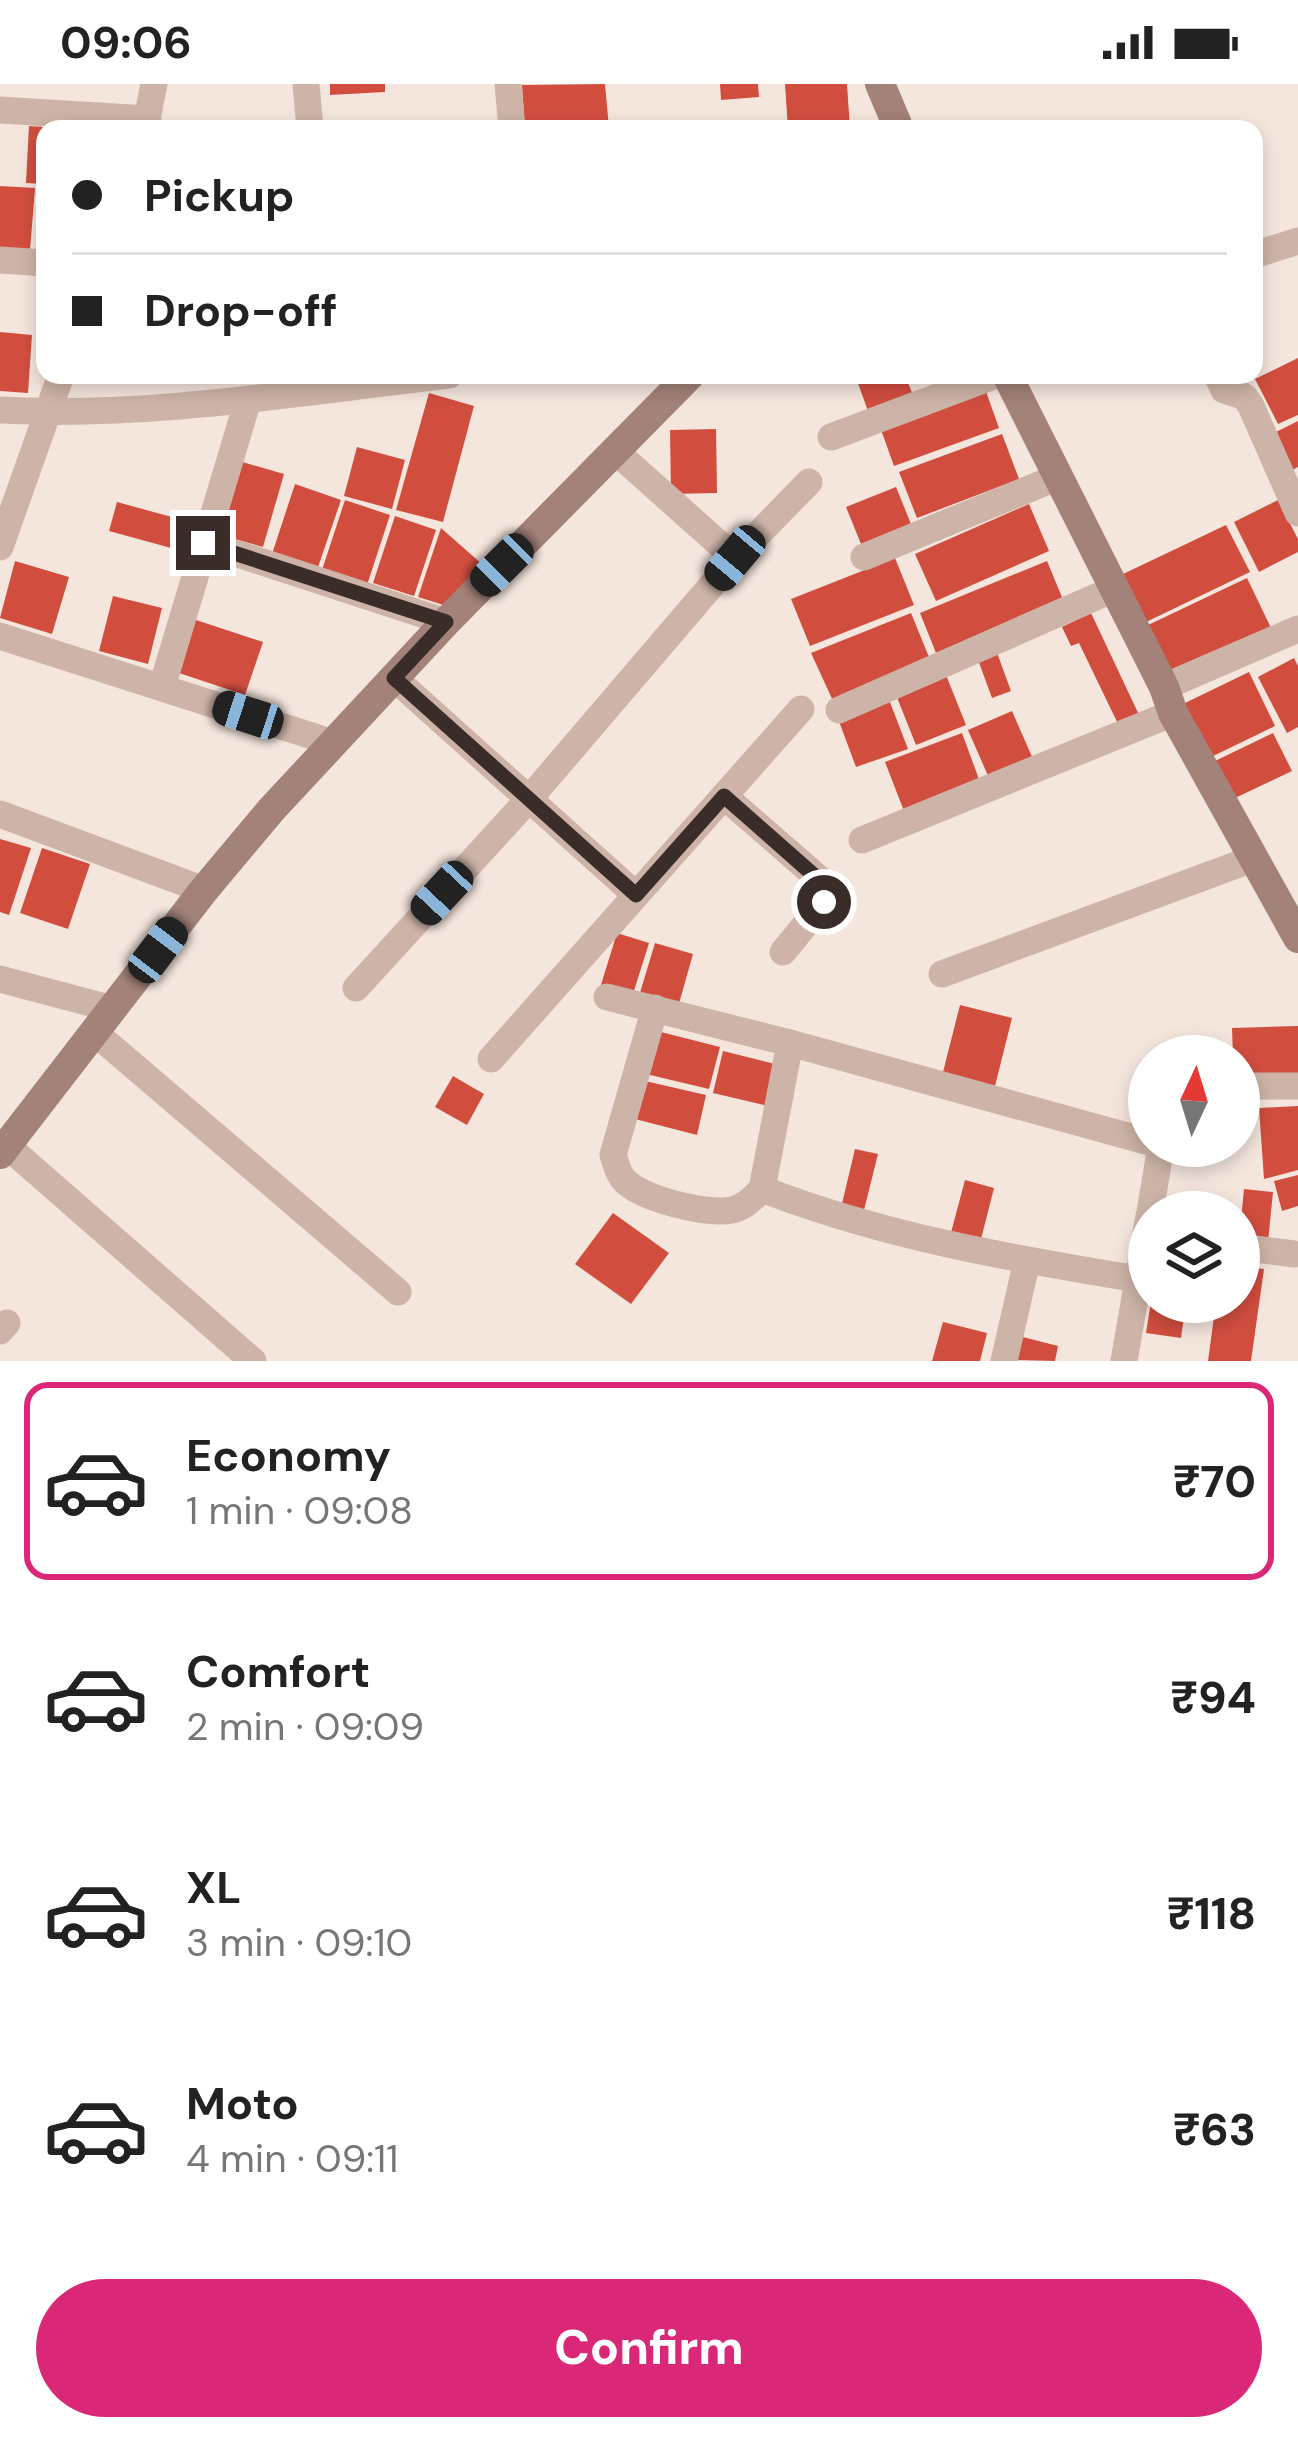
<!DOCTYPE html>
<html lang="en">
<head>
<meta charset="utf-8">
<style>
  :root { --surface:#fff; --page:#f6f6f6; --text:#222; --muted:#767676; --line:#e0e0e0; --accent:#db2777 }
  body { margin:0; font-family:"DM Sans",sans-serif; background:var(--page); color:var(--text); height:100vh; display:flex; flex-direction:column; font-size:45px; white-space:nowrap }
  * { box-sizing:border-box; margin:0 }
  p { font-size:39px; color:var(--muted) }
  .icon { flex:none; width:66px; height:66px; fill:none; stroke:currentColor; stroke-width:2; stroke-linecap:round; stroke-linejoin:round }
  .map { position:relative; height:1277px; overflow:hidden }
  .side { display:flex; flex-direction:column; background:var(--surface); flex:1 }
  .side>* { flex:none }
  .hud { position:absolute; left:36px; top:36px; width:1227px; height:264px; border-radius:24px; box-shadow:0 6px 18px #0003; display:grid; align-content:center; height:264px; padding:0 36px; background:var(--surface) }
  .needle { width:78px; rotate:4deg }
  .controls { position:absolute; left:1128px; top:951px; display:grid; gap:24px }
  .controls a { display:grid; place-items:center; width:132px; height:132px; border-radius:50%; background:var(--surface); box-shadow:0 6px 18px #0003; font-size:60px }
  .end { position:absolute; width:54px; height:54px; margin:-27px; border:15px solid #3a2c29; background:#fff; box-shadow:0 0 0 6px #fff }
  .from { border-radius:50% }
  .car { position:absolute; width:36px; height:72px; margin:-36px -18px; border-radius:15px; box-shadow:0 0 9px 3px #0007; background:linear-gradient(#222 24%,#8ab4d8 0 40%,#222 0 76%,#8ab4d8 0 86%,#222 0) }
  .hud b { display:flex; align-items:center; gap:42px; height:114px; font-size:45px }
  .hud b+b { border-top:3px solid var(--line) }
  .hud i { width:30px; height:30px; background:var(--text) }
  ul { padding:21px 0 0; list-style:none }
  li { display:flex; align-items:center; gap:36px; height:198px; margin:0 24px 18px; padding:0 12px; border:6px solid transparent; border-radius:24px }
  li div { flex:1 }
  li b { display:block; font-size:45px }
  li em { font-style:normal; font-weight:800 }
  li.current { border-color:var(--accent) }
  li>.icon { width:108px; height:108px; stroke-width:1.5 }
  .action { display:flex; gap:24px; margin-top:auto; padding:24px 36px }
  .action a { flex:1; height:138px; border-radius:72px; background:var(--accent); color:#fff; font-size:48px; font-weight:800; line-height:138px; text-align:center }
  .status { display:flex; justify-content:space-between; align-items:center; height:84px; padding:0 60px; background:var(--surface); direction:ltr }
  .status svg { height:33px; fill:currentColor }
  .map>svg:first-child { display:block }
  .building { fill:#d14e3f }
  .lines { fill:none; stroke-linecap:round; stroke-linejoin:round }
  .street { stroke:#ceb4a8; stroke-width:27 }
  .secondary { stroke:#a28279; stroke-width:30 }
  .route { stroke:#3a2c29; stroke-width:15 }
</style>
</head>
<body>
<div class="status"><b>09:06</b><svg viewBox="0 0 49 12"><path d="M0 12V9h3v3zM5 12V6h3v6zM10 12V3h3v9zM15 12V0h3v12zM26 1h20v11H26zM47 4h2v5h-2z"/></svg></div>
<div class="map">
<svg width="1298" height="1277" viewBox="0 0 1298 1277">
  <rect width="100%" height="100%" fill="#f5e6dd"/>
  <!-- building -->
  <g class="building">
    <polygon points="330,0 385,0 385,8 330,11"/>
    <polygon points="605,0 609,44 525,45 522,1"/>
    <polygon points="720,0 758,0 759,13 721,16"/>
    <polygon points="785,0 847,0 850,45 788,45"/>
    <polygon points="29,42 45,43 45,100 26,99"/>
    <polygon points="0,102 35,104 30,166 0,163"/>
    <polygon points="0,248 32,251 28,309 0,307"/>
    <polygon points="1298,274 1298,331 1278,340 1255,295"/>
    <polygon points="855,291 905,291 913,311 868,327"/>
    <polygon points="984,302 999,344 894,382 879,340"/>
    <polygon points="429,309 474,322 443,438 396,426"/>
    <polygon points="1298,337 1298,383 1287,389 1268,352"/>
    <polygon points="716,345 717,409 671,410 670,346"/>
    <polygon points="1002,350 1019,395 917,434 899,388"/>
    <polygon points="357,363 405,376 392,425 344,412"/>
    <polygon points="239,377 284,390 263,463 217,450"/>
    <polygon points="295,400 341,416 316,489 271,473"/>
    <polygon points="896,403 911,440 861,460 846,423"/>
    <polygon points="345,416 390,431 367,501 322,486"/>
    <polygon points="1278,416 1298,455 1298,468 1259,488 1234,438"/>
    <polygon points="117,418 190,438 182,467 109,447"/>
    <polygon points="1029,420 1049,467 936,517 915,470"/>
    <polygon points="395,432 436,446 414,512 373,499"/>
    <polygon points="1226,441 1250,488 1144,539 1121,491"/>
    <polygon points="441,444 483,481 450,523 418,513"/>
    <polygon points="895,474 914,521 810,562 791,515"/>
    <polygon points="15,477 69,493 52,550 0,534"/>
    <polygon points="1047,477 1064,518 936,569 920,529"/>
    <polygon points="1247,494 1272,546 1172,595 1146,542"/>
    <polygon points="113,512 162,524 148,580 99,567"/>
    <polygon points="911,529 931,578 834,619 811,569"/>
    <polygon points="1091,529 1141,635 1120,644 1079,559 1071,562 1062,543"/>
    <polygon points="190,534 263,558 245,611 173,587"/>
    <polygon points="996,566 1011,607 992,614 977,573"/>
    <polygon points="1294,574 1298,582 1298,643 1287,649 1258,593"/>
    <polygon points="1249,588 1275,642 1209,674 1183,620"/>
    <polygon points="946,591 966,641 916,661 896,611"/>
    <polygon points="888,613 908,665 856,683 837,632"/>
    <polygon points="1012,627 1033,675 989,694 968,646"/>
    <polygon points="962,649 980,698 904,727 885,678"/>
    <polygon points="1273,649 1292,687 1233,715 1215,677"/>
    <polygon points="0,755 31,764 9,831 0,828"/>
    <polygon points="42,764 90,780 68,845 20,829"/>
    <polygon points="617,849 649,859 632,913 600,904"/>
    <polygon points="655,859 693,870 678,923 639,912"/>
    <polygon points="960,921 1012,934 993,1010 941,996"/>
    <polygon points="1298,942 1298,997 1239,999 1239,972 1233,972 1232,944"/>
    <polygon points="657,947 720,963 709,1005 646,990"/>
    <polygon points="723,967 779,981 768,1022 713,1009"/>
    <polygon points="453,992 484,1010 467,1041 435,1023"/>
    <polygon points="645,997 706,1011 697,1051 635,1035"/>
    <polygon points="1298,1022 1298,1086 1264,1095 1259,1024"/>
    <polygon points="855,1065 878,1070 862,1134 840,1128"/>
    <polygon points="1298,1091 1298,1122 1282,1127 1274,1097"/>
    <polygon points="965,1096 994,1104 979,1163 949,1156"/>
    <polygon points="1244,1105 1273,1108 1268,1158 1239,1156"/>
    <polygon points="613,1129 669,1169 631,1220 575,1180"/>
    <polygon points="1239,1182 1264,1185 1251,1277 1208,1277 1216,1218 1239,1218"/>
    <polygon points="1151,1218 1186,1218 1181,1254 1146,1249"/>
    <polygon points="943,1238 987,1249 980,1277 932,1277"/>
    <polygon points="1019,1252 1058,1262 1055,1277 1013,1276"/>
  </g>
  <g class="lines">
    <!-- street -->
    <g class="street">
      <polyline points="306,0 310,45"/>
      <polyline points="508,0 512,45"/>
      <polyline points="0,26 148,35"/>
      <polyline points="145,45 154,0"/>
      <polyline points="1254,171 1298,157"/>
      <polyline points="0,176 45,179"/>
      <polyline points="1217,291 1224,306 1245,313 1251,322 1298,429"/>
      <path d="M0 326C150 334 301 308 449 291"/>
      <polyline points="831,353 996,291"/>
      <polyline points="615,367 735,474"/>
      <polyline points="204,459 446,538"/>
      <polyline points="0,463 61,291"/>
      <polyline points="864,473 1058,393"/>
      <polyline points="0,552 334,659"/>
      <polyline points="394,594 636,811"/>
      <polyline points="162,603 248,316"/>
      <polyline points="1164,603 1298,545"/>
      <polyline points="839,626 1114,505"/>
      <polyline points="724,712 817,793 823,804 824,818 783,868"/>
      <polyline points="0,730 204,806"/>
      <polyline points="862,756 1173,629"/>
      <polyline points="942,890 1255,774"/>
      <polyline points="0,895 113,925"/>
      <polyline points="356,904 529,715 735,474 809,398"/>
      <polyline points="607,913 790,959 1149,1058"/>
      <path d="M655 924 613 1071C616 1079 618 1090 624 1096 641 1115 707 1131 732 1126 745 1123 753 1114 762 1105L790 959"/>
      <polyline points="94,948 398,1208"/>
      <polyline points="491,975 801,625"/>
      <polyline points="1239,1002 1298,1002"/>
      <polyline points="7,1062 253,1277"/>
      <path d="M762 1105C883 1152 1009 1174 1137 1195"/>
      <polyline points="1150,1128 1161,1062"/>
      <polyline points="1239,1163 1294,1170"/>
      <polyline points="0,1247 7,1239"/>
      <polyline points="1004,1277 1027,1177"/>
      <polyline points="1124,1277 1149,1132"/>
    </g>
    <!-- secondary -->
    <g class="secondary">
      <polyline points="880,0 899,45"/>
      <polyline points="1007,291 1164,603 1173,629 1298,854"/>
      <polyline points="0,1070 204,806 271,726 446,538 690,291"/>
    </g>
  </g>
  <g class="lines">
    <!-- route -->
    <polyline class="route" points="203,459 446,538 394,594 636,811 724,712 817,794 824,804 824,818"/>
  </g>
</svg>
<div class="controls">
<a><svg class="needle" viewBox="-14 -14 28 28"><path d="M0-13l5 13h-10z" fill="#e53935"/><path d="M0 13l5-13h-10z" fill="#767676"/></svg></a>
<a><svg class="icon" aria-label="layers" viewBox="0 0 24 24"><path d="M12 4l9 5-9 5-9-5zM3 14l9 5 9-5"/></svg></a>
</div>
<i class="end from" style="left:824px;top:818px"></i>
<i class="end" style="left:203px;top:459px"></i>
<i class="car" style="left:735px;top:474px;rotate:220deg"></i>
<i class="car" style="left:502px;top:481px;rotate:225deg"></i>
<i class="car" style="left:248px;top:631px;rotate:288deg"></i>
<i class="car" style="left:442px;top:809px;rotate:223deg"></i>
<i class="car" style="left:158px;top:866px;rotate:37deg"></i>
<div class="hud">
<b><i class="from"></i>Pickup</b>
<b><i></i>Drop-off</b>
</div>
</div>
<section class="side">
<ul>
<li class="current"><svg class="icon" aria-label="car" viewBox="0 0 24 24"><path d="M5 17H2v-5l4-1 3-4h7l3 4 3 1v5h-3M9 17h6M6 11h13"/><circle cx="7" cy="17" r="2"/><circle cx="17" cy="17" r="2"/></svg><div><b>Economy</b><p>1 min · 09:08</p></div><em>₹70</em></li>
<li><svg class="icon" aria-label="car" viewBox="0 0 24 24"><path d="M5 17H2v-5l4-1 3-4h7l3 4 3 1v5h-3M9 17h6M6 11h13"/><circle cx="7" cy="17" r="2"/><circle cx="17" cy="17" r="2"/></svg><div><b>Comfort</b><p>2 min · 09:09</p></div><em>₹94</em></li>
<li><svg class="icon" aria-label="car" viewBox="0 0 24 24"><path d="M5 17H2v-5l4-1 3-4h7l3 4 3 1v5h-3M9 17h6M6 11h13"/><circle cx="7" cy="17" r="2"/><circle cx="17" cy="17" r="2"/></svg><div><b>XL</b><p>3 min · 09:10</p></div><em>₹118</em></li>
<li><svg class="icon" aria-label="car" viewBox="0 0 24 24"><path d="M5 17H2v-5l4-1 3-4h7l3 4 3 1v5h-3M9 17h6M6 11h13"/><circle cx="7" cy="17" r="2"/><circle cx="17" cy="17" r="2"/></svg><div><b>Moto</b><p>4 min · 09:11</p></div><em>₹63</em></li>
</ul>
<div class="action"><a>Confirm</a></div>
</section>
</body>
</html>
